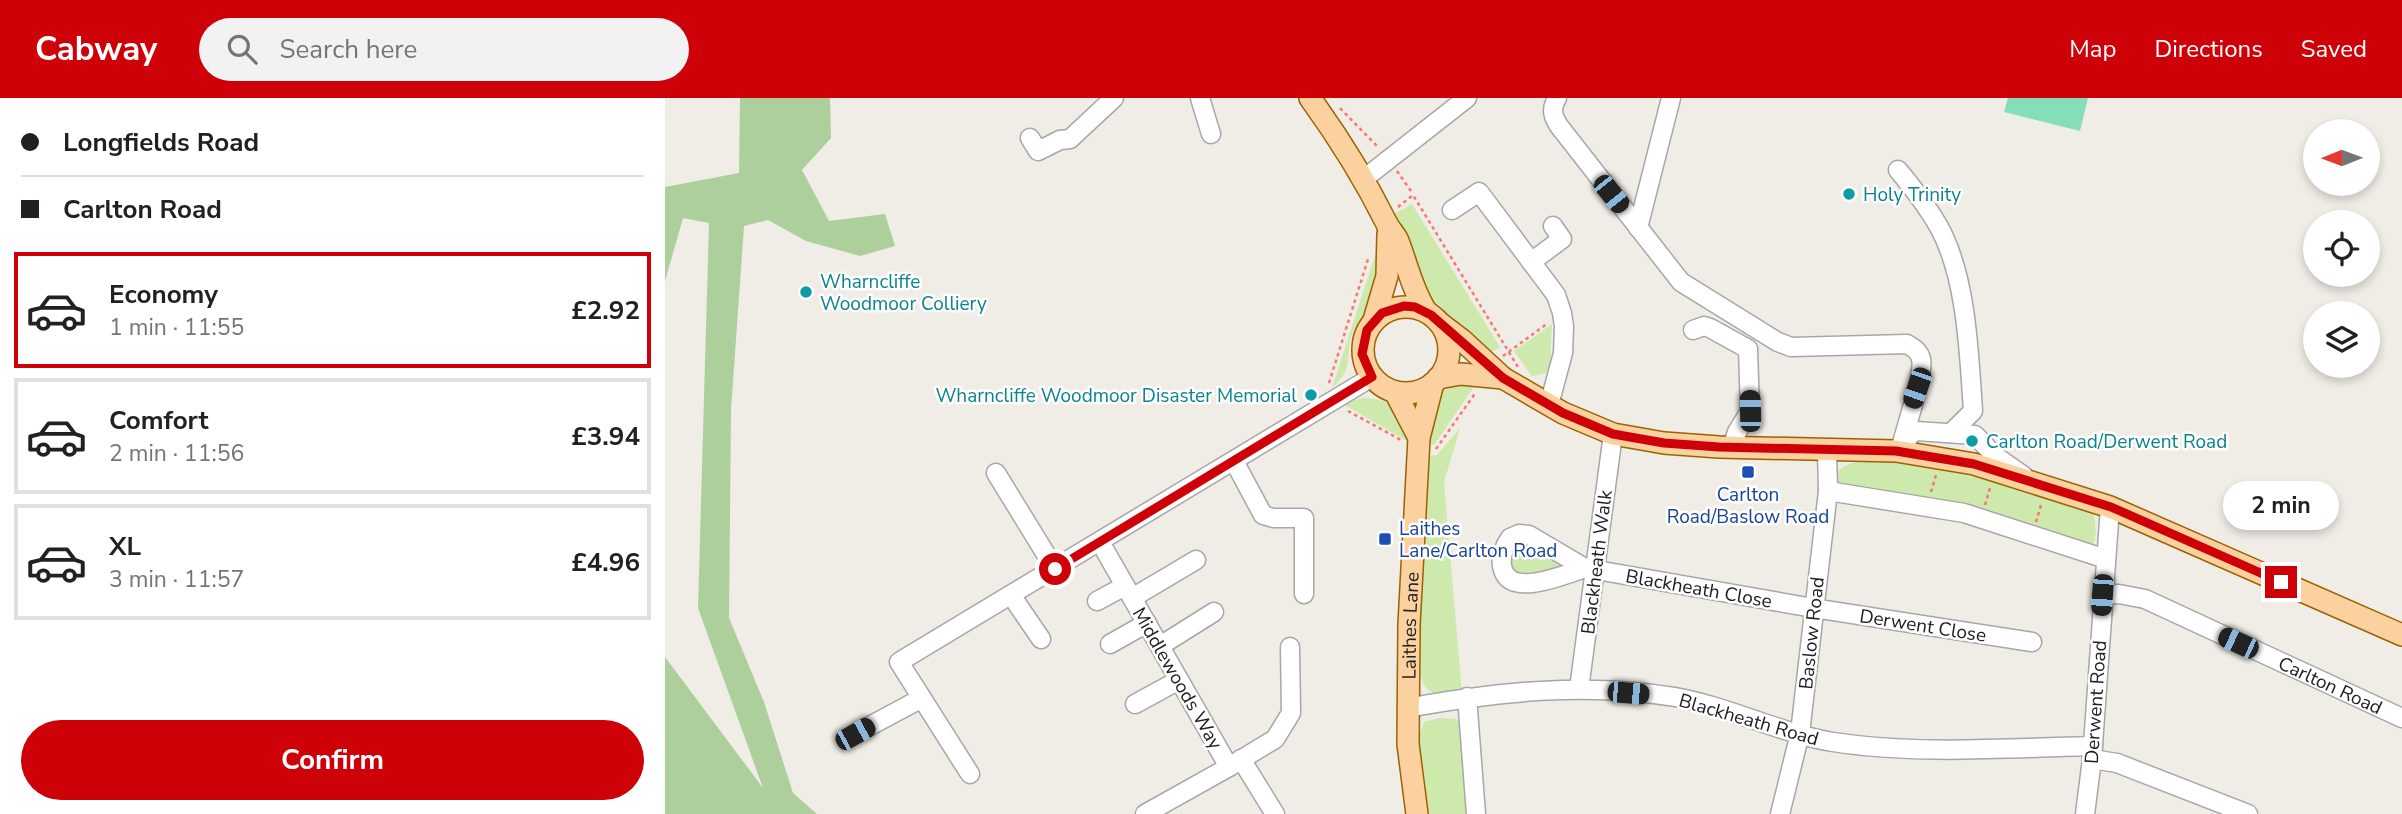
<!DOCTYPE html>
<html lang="en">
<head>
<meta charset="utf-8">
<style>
  :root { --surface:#fff; --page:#f2f2f2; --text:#202124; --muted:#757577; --line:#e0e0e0; --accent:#cf0108 }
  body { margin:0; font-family:"Nunito Sans",sans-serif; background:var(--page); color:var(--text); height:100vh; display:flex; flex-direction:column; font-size:26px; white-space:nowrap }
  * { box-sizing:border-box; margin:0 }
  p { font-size:23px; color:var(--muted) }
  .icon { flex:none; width:38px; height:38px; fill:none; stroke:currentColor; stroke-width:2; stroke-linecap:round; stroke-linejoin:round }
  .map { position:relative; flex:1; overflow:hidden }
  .sheet { display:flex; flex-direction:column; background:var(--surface); width:665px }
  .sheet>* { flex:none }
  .guide { display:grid; align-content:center; height:154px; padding:0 21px; background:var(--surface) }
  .needle { width:46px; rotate:269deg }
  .tools { position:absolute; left:1638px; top:21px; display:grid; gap:14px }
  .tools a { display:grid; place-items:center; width:77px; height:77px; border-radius:50%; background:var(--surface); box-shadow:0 4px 10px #0003; font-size:35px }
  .end { position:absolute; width:32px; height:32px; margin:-16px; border:9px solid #cf0108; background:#fff; box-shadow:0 0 0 4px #fff }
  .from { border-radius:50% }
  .bubble { position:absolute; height:49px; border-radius:24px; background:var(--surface); box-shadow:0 4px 10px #0003; font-size:23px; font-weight:700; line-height:49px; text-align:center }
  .car { position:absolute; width:21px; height:42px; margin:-21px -10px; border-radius:9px; box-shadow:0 0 5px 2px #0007; background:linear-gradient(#222 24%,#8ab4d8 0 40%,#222 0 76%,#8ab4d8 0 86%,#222 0) }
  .guide b { display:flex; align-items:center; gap:24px; height:66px; font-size:26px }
  .guide b+b { border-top:2px solid var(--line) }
  .guide i { width:18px; height:18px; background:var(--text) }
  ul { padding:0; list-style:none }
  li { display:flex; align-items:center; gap:21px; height:116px; margin:0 14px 10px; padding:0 7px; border:4px solid var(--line); border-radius:0px }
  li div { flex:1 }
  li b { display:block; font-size:26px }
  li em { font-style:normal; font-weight:700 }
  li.current { border-color:var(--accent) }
  li>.icon { width:63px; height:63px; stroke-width:1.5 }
  .button { display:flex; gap:14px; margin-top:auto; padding:14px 21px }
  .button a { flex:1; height:80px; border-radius:42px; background:var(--accent); color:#fff; font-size:28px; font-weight:700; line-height:80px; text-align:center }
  header { display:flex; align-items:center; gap:42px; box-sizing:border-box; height:98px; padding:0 35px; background:var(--accent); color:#fff }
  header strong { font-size:33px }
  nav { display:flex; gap:38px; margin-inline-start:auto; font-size:24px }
  .search { width:490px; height:63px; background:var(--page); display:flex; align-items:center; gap:18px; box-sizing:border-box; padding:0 24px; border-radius:38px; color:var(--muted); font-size:26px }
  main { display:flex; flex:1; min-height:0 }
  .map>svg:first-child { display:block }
  .grass { fill:#cdeaac }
  .forest { fill:#accf9b }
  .pitch { fill:#84dfb9 }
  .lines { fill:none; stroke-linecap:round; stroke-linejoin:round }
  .minor-casing { stroke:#a7a7a7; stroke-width:21 }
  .major-casing { stroke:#9b6200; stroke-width:24 }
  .path { stroke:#f9776e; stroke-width:2.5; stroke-dasharray:3.5 3.5; stroke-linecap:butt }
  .minor { stroke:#fff; stroke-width:18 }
  .major { stroke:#fcd1a0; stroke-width:21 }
  .route { stroke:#cf0108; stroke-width:9 }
  .culture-dot { fill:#0f9aa8; stroke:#fff; stroke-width:2.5 }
  .transit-dot { fill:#1a4fb4; stroke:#fff; stroke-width:2.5 }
  .labels { text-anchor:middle; stroke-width:5; stroke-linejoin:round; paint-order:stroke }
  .culture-label { font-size:19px; fill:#0d838f; stroke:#fff; text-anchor:start }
  .transit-label { font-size:19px; fill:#164399; stroke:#fff }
  .street-label { font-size:19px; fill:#202020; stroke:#fff }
</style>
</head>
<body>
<header>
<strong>Cabway</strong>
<div class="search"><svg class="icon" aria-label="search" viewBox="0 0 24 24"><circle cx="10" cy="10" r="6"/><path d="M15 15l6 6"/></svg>Search here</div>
<nav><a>Map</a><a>Directions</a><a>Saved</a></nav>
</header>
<main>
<section class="sheet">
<div class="guide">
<b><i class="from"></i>Longfields Road</b>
<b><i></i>Carlton Road</b>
</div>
<ul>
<li class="current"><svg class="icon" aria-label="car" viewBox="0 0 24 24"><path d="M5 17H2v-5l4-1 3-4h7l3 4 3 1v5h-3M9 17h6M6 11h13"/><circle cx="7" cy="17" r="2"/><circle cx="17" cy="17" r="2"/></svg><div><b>Economy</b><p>1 min · 11:55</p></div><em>£2.92</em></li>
<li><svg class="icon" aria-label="car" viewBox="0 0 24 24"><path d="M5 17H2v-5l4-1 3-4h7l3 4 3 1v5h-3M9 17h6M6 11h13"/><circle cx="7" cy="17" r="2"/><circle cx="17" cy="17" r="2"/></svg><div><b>Comfort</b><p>2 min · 11:56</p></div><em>£3.94</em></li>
<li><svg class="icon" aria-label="car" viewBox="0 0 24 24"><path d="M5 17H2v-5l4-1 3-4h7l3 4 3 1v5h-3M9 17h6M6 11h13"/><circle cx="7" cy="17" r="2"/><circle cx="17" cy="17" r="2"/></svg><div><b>XL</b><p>3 min · 11:57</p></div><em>£4.96</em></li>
</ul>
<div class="button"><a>Confirm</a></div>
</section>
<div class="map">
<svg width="1737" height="716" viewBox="0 0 1737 716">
  <rect width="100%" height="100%" fill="#f0ece6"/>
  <!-- grass -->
  <g class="grass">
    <polygon points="747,106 835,249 821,257 790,227 776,208 758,199 729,116"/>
    <path d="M716 139C719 161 715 188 705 208 701 216 693 223 689 231 678 256 692 268 667 290Z"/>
    <polygon points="887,226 885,269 881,275 867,278 849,253"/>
    <path d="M813 283 769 347 762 346C770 302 762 290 813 283Z"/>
    <path d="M698 300C728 300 739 314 742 343L676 305Z"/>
    <path d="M795 330 779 384 797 596C771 597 761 600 754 572L762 358 772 357Z"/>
    <path d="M1229 361 1310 379 1420 410 1429 416 1431 436 1429 445 1423 447 1293 408 1173 384 1170 378C1181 359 1210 363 1229 361Z"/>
    <polygon points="860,442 899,466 899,470 855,480 845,469 848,446"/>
    <polygon points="775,620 792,621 797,631 803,716 762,716 752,643 759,624"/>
  </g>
  <!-- forest -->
  <polygon class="forest" points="75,0 165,0 166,40 137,72 164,123 220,116 230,148 195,158 141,143 103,122 79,128 66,312 64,520 99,604 128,695 152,716 0,716 0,559 98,690 33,510 44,125 18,120 0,183 0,89 74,75"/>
  <!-- pitch -->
  <polygon class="pitch" points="1343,0 1423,0 1415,33 1339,14"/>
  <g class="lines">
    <!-- minor casing -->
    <g class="minor-casing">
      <g id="minor">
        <polyline points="535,0 546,36"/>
        <path d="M892 0C886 11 887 17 894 28L1016 184 1113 244 1126 249 1242 246C1249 250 1254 253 1256 261 1260 275 1239 334 1235 353"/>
        <polyline points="365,40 373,53 395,42 405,41 449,0"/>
        <path d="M1233 72C1248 90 1262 108 1274 129 1302 180 1304 256 1308 313L1286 335"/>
        <polyline points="700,80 802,0"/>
        <polyline points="787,112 814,94 891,197 897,215 899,228 898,255 884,307"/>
        <polyline points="973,130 1006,0"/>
        <polyline points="866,164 897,141 888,128"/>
        <polyline points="1028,232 1039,228 1045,230 1083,251 1085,313 1072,334 1067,349"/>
        <polyline points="1237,350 1246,336 1251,333 1310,337 1329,357 1359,378"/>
        <polyline points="569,363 598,417 608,420 639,420 639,496"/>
        <polyline points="331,375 390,471"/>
        <polyline points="1163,393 1299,415 1441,461"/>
        <polyline points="435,444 564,669 610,641 626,615 625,549"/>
        <path d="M920 470C901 476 847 500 838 472 834 460 839 449 845 440L854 436 864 437 920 470 1148 510 1367 544"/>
        <polyline points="346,497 376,541"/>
        <path id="s1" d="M1437 497 1454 496 1480 501 1737 620"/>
        <polyline points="467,500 531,462"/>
        <polyline points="432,503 460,488"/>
        <polyline points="445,546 482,525"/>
        <polyline points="495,548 549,514"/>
        <polyline points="914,591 948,336"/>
        <polyline points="802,599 811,716"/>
        <polyline points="470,606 514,582"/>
        <path d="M742 610C830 594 921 584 1010 599 1062 608 1117 636 1168 644 1253 657 1342 650 1428 648"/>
        <polyline points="190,636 257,600"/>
        <polyline points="576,661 610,716"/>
        <polyline points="1427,661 1452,665 1583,716"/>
        <polyline points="305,676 234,564 707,279"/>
        <polyline points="480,716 564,669"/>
        <polyline points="1115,716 1135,635 1163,393 1162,351"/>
        <polyline points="1420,716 1427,661 1445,409"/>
      </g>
    </g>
    <!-- major casing -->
    <g class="major-casing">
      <g id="major">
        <path d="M645 0C674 40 699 80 721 124 724 131 730 136 733 143 742 166 747 191 761 213"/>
        <circle cx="741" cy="252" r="43"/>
        <polyline points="709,222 722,178 723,136"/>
        <polyline points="776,226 797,242 838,280 898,315 948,336 999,345 1054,349 1231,353 1309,366 1445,409 1737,537"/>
        <polyline points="773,280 796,276 838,280"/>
        <polyline points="730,294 754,340"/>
        <path id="s2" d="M752 716 743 646 744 527 754 340 768 285"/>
      </g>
    </g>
    <!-- path -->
    <g class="path">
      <polyline points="675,10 714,50"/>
      <polyline points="732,73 748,96"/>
      <polyline points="733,109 748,97 853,269"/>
      <polyline points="838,258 883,225"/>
      <polyline points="664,285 704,158"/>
      <polyline points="683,313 736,342"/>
      <polyline points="771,351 811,294"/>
      <polyline points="1266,394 1271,377"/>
      <polyline points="1320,407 1325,390"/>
      <polyline points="1371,424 1376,407"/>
    </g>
    <!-- minor -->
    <use href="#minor" class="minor"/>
    <!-- major -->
    <use href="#major" class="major"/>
  </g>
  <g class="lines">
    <!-- route -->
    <polyline class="route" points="390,471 707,279 697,256 702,232 717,215 739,208 750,209 766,217 838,280 898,315 948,336 999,345 1054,349 1231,353 1309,366 1446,409 1616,484"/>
  </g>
  <!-- markers -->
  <g class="culture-dot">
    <circle cx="1184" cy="96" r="7"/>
    <circle cx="141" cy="194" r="7"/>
    <circle cx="646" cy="297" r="7"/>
    <circle cx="1307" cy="343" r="7"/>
  </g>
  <g class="transit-dot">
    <rect x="1076" y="367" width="14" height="14" rx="3.5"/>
    <rect x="713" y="434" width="14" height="14" rx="3.5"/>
  </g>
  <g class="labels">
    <!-- culture labels -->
    <g class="culture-label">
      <text x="1198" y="103">Holy Trinity</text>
      <text x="155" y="190">Wharncliffe<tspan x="155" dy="22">Woodmoor Colliery</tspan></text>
      <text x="632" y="304" text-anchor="end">Wharncliffe Woodmoor Disaster Memorial</text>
      <text x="1321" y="350">Carlton Road/Derwent Road</text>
    </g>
    <!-- transit labels -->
    <g class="transit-label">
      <text x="1083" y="403">Carlton<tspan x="1083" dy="22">Road/Baslow Road</tspan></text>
      <text x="734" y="437" text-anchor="start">Laithes<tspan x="734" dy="22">Lane/Carlton Road</tspan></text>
    </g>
    <!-- street labels -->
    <g class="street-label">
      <text transform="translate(931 464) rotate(-83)" y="7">Blackheath Walk</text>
      <text transform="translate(1034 490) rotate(10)" y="7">Blackheath Close</text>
      <text transform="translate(1258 527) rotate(9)" y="7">Derwent Close</text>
      <text dy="7" stroke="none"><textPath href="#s2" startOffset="189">Laithes Lane</textPath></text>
      <text transform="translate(1146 535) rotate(-84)" y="7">Baslow Road</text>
      <text transform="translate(513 580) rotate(60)" y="7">Middlewoods Way</text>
      <text dy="7" stroke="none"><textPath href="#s1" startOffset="248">Carlton Road</textPath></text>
      <text transform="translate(1430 604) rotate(-86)" y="7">Derwent Road</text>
      <text transform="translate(1084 621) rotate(16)" y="7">Blackheath Road</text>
    </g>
  </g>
</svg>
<div class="tools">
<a><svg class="needle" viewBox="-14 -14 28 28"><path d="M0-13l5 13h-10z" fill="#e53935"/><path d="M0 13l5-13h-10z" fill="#757577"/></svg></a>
<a><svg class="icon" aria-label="locate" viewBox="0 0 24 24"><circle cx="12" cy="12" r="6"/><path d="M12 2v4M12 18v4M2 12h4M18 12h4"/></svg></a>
<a><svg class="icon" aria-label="layers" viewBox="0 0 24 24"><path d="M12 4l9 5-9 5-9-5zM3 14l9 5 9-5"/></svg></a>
</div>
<i class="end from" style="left:390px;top:471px"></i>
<i class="end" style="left:1616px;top:484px"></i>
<div class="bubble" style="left:1558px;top:383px;width:116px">2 min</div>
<i class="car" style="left:946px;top:96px;rotate:141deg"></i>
<i class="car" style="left:1252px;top:290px;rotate:199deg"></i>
<i class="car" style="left:1085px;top:313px;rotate:359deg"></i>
<i class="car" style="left:1437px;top:497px;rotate:184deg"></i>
<i class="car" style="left:1573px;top:545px;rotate:295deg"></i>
<i class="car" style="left:963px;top:595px;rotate:95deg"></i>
<i class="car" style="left:190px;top:636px;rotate:61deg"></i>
</div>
</main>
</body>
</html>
